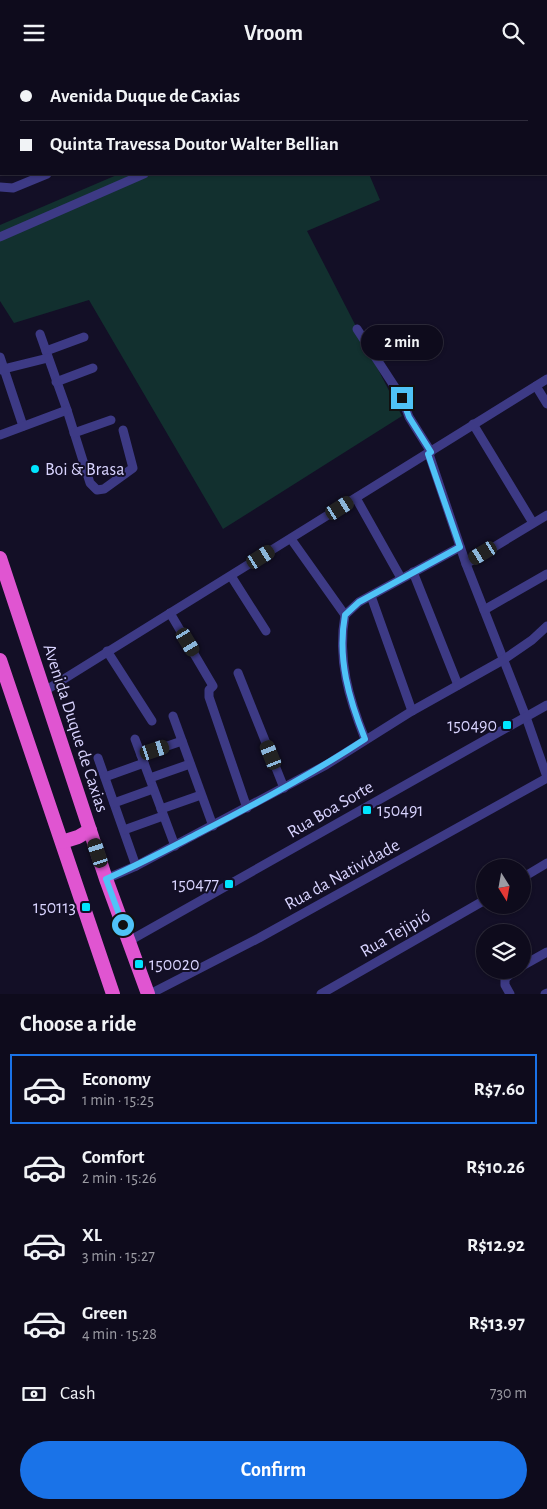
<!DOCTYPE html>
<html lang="en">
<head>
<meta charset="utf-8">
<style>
  :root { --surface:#0e0b1c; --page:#1c1929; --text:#f1f3f6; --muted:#9b9ba3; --line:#2e2b3b; --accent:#1a73e8 }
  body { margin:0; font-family:"Alegreya Sans",sans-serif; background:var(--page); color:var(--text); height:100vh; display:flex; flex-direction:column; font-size:19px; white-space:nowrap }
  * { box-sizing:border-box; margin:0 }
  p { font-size:16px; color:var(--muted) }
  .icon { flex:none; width:28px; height:28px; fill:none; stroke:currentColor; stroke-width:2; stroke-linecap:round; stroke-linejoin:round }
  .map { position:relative; height:929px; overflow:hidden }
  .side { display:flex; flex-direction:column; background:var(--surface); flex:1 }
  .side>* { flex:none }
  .guide { position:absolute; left:0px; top:0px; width:548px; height:110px; box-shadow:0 1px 4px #0004,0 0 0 1px var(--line); display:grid; align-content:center; height:110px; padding:0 20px; background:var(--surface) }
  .needle { width:32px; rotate:169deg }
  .controls { position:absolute; left:476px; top:794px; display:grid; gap:10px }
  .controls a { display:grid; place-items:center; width:55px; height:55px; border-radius:50%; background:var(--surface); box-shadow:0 1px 4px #0004,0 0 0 1px var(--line); font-size:25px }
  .end { position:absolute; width:22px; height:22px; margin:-11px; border:6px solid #4fc3f7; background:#111; box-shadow:0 0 0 2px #111 }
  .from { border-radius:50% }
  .bubble { position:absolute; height:35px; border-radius:18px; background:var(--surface); box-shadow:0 1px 4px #0004,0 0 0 1px var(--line); font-size:16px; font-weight:700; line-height:35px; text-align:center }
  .car { position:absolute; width:15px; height:30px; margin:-15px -8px; border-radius:6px; box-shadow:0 0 4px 1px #0007; background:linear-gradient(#222 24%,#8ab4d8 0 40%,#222 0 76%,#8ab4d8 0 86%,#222 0) }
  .guide b { display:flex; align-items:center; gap:18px; height:48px; font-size:19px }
  .guide b+b { border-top:1px solid var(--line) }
  .guide i { width:12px; height:12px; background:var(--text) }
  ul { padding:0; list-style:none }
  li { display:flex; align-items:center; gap:15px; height:70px; margin:0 10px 8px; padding:0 10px; border:2px solid transparent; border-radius:0px }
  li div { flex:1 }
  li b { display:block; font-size:19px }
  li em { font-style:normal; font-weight:700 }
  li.current { border-color:var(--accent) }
  li>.icon { width:45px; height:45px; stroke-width:1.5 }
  h2 { padding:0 20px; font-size:22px; line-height:60px }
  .pay { display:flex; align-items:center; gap:12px; height:55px; padding:0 20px; font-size:19px }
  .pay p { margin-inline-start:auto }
  .button { display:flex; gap:10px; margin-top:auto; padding:10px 20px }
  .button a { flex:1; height:58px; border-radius:30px; background:var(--accent); color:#fff; font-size:20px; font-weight:700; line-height:58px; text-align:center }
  header { display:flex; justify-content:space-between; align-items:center; height:65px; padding:0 20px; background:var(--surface); font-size:22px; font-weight:700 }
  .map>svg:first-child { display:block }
  .green { fill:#12302f }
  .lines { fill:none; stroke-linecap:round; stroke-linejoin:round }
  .minor { stroke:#3d3a85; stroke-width:9 }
  .trunk { stroke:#e055d1; stroke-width:14 }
  .route { stroke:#4fc3f7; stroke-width:6 }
  .poi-dot { fill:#00e5ff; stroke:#130f26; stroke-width:2 }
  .labels { text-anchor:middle; stroke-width:4; stroke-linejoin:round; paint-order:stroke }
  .poi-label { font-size:18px; fill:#d9d4ff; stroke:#130f26; text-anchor:start }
  .street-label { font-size:18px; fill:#d9d4ff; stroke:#130f26 }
</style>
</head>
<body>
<header><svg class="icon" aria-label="menu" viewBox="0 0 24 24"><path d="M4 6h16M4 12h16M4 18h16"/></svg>Vroom<svg class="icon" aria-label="search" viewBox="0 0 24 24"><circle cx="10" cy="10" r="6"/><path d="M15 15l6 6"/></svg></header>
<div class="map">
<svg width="547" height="929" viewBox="0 0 547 929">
  <rect width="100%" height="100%" fill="#130f26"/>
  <!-- green -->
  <polygon class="green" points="119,109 369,109 380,135 307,166 402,351 223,464 89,235 14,258 0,236 0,160"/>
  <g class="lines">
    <!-- minor -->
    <g class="minor">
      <polyline points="481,0 482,1"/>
      <polyline points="17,1 21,0"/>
      <polyline points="145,1 147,0"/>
      <polyline points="187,1 190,0"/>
      <polyline points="0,2 1,5"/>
      <polyline points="0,57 1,57"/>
      <polyline points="546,105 547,106"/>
      <polyline points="0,122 13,123 47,109"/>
      <polyline points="0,172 144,109"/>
      <polyline points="357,264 402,333 409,352 431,387"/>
      <polyline points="40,269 67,345 90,418 97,425 104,424 133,403 123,365"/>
      <polyline points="46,286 84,272"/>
      <polyline points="0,292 23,361"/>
      <polyline points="0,305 48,293"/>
      <polyline points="56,317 93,303"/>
      <polyline points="536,321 547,339"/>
      <polyline points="473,359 533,458"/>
      <polyline points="74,368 111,355"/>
      <polyline points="0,370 67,345"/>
      <polyline points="429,389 466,499 526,652 547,712"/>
      <polyline points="356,433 401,513"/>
      <polyline points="291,474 345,550"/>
      <polyline points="466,499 547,450"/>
      <polyline points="413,507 458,620"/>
      <polyline points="231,511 266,566"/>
      <polyline points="371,531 412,646"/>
      <polyline points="484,545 547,509"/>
      <polyline points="170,548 213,621 209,625 209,632 247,743"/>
      <polyline points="107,586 152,656"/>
      <polyline points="238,608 284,723"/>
      <polyline points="43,627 547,314"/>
      <polyline points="173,651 213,761"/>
      <polyline points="135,674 175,781"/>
      <path d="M365 674C349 634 337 594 345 550L359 537 460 482"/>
      <polyline points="141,690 182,676"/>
      <polyline points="98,693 136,801"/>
      <polyline points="105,712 144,698"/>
      <polyline points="150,713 190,699"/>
      <polyline points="114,738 153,724"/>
      <polyline points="161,744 201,730"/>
      <polyline points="124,765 163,751"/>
      <polyline points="522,813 547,798"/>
      <polyline points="106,814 136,801 326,700 412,646 503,595 532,575 547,561"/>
      <polyline points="129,876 547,640"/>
      <polyline points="522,901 547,887"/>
      <polyline points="150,929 259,873 547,713"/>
      <polyline points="321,929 485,835"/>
      <polyline points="510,929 505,920 505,914 515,905"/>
      <polyline points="545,929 547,928"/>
    </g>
    <!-- trunk -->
    <g class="trunk">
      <polyline points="0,493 106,814 148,929"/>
      <polyline points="0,595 113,929"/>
      <polyline points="62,777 78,772 90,765"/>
    </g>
  </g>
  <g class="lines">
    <!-- route -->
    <path class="route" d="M123 860 106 814C138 800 168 784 199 768 256 739 312 709 365 674 349 634 337 594 345 550L359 537 460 482 428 389 431 387 409 352 402 333"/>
  </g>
  <!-- markers -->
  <g class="poi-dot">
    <circle cx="35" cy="404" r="5"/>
    <rect x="502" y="655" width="10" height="10" rx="2.5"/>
    <rect x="362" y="740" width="10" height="10" rx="2.5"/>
    <rect x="224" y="814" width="10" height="10" rx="2.5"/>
    <rect x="81" y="837" width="10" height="10" rx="2.5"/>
    <rect x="134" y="894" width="10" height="10" rx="2.5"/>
  </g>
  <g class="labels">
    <!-- poi labels -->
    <g class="poi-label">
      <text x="45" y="410">Boi &amp; Brasa</text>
      <text x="497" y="666" text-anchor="end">150490</text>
      <text x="377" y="751">150491</text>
      <text x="219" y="825" text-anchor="end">150477</text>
      <text x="76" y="848" text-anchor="end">150113</text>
      <text x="149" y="905">150020</text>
    </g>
    <!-- street labels -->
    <g class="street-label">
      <text transform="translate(76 663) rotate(72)" y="6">Avenida Duque de Caxias</text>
      <text transform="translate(330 744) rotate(-30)" y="6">Rua Boa Sorte</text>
      <text transform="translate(342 809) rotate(-29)" y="6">Rua da Natividade</text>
      <text transform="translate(395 868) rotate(-30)" y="6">Rua Tejipió</text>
    </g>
  </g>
</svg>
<div class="controls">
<a><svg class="needle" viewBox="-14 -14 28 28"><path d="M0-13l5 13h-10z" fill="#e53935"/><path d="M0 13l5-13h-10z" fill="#9b9ba3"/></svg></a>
<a><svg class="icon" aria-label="layers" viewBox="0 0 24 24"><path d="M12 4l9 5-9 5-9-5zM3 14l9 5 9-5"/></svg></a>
</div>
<i class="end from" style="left:123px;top:860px"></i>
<i class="end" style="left:402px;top:333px"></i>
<div class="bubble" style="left:361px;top:260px;width:82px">2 min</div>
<i class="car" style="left:340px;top:443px;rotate:58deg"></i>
<i class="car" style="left:483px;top:488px;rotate:239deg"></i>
<i class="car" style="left:261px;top:492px;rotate:58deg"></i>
<i class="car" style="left:188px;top:577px;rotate:149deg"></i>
<i class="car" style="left:155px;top:685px;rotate:72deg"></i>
<i class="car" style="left:271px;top:690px;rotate:338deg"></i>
<i class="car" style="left:98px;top:788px;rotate:342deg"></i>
<div class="guide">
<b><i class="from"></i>Avenida Duque de Caxias</b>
<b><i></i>Quinta Travessa Doutor Walter Bellian</b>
</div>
</div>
<section class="side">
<h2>Choose a ride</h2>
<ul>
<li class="current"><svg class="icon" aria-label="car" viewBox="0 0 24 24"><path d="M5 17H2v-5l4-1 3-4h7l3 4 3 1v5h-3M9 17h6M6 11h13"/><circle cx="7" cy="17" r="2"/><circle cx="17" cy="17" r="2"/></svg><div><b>Economy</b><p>1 min · 15:25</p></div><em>R$7.60</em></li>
<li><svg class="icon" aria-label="car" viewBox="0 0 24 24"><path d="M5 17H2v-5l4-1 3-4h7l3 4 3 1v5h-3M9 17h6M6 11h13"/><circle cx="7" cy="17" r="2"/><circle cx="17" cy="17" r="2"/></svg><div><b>Comfort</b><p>2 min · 15:26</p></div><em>R$10.26</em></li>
<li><svg class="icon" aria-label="car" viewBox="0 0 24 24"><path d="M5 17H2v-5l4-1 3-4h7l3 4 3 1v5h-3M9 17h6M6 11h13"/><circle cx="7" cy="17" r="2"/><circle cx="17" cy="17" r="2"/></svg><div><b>XL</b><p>3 min · 15:27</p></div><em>R$12.92</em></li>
<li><svg class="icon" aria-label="car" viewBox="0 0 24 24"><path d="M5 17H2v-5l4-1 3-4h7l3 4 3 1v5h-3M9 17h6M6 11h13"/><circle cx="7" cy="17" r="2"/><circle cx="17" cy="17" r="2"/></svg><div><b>Green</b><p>4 min · 15:28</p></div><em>R$13.97</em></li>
</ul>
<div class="pay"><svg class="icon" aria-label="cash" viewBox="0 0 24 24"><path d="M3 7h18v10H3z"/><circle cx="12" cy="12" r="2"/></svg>Cash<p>730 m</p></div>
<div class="button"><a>Confirm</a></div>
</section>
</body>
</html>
